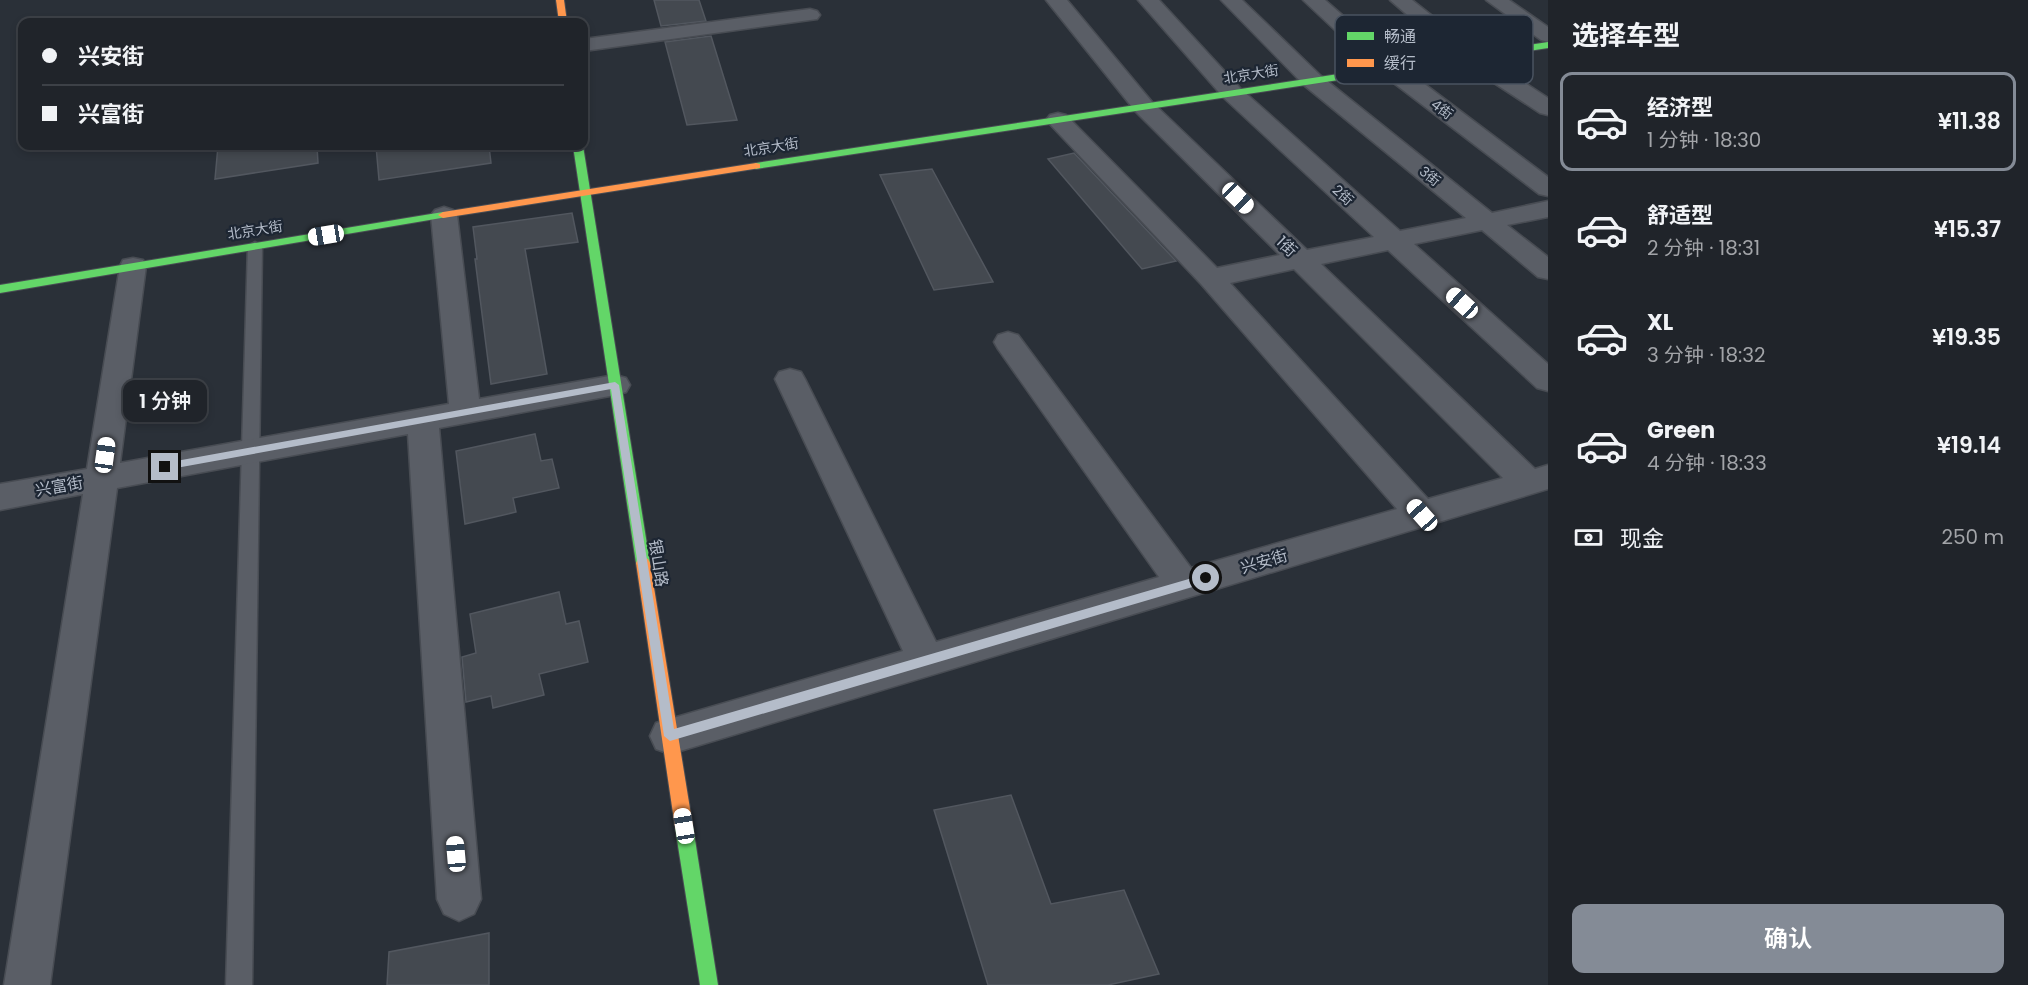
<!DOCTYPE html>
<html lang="zh">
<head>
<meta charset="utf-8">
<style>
  :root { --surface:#20242a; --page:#282c32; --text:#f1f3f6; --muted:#a2a4a8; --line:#3d4147; --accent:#848b96 }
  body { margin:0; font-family:Poppins,"Noto Sans SC",sans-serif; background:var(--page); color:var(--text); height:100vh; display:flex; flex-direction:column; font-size:22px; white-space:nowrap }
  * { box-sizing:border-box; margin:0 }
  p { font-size:20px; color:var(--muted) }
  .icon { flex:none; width:33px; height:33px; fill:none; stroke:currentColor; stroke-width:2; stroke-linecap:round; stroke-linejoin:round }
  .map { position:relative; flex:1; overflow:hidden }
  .details { display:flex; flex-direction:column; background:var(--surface); width:480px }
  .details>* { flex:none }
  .guide { position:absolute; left:18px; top:18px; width:570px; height:132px; border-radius:12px; box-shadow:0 3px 9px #0003,0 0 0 2px var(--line); display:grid; align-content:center; height:132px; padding:0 24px; background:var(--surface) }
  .end { position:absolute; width:27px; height:27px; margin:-14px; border:8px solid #b4bcc9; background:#111; box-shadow:0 0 0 3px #111 }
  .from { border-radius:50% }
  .bubble { position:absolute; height:42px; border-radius:12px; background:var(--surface); box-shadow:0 3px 9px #0003,0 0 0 2px var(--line); font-size:20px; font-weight:600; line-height:42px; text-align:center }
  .car { position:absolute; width:18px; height:36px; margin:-18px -9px; border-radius:8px; box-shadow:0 0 4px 2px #0007; background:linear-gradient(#fff 24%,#345 0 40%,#fff 0 76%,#345 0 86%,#fff 0) }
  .guide b { display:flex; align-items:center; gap:21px; height:57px; font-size:22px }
  .guide b+b { border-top:2px solid var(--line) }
  .guide i { width:15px; height:15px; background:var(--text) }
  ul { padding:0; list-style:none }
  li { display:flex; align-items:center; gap:18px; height:99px; margin:0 12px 9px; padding:0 12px; border:3px solid transparent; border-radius:12px }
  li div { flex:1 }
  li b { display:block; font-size:22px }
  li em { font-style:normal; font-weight:600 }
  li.active { border-color:var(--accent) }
  li>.icon { width:54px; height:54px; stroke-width:1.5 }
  h2 { padding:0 24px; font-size:27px; line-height:72px }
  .pay { display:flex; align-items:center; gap:15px; height:66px; padding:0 24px; font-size:22px }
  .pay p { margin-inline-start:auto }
  .action { display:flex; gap:12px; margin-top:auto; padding:12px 24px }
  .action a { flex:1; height:69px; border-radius:12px; background:var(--accent); color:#fff; font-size:24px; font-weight:600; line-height:69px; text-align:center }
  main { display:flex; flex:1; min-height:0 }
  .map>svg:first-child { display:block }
  .building { fill:#444950; stroke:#52575f; stroke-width:1.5 }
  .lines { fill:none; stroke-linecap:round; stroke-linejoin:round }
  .lane-casing { stroke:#484c53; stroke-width:3 }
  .street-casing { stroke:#484c53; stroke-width:3 }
  .fast-casing { stroke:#484c53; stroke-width:2 }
  .slow-casing { stroke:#484c53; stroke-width:2 }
  .lane { fill:#5a5e66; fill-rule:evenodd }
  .street { fill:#5a5e66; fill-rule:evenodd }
  .fast { fill:#63d668; fill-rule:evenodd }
  .slow { fill:#ff974d; fill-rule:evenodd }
  .route { fill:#b4bcc9 }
  .labels { text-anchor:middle; stroke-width:4.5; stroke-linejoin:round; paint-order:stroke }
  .far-street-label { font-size:14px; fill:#b4bcc9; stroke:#1d2633 }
  .street-label { font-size:16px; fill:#b4bcc9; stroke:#1d2633 }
  .key { fill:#1d2633; stroke:#4a5360; stroke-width:1.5 }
  .key-label { font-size:16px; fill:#b4bcc9 }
</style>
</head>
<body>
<main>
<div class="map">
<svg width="1548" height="985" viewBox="0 0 1548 985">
  <rect width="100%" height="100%" fill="#2a3038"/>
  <!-- building -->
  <g class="building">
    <polygon points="654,0 699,0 706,21 661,26"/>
    <polygon points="711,36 737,120 687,125 665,42"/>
    <polygon points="218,146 317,146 318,163 215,179"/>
    <polygon points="376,146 489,146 491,163 379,180"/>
    <polygon points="1074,153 1176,261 1142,269 1048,159"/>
    <polygon points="932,169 993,282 934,290 880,175"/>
    <polygon points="572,213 578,242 525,249 547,374 491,384 475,259 477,259 473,227"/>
    <polygon points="535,434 541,461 552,459 559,488 513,498 516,512 465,524 456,451"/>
    <polygon points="559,592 566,624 579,621 588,662 539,674 544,695 493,708 491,696 466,702 462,657 476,653 470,614"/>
    <polygon points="1011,795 1051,904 1124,890 1159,974 1108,985 988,985 934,810"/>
    <polygon points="489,933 489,985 387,985 389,952"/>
  </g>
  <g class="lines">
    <!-- lane casing -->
    <g class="lane-casing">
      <polygon id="lane" points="255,242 262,246 252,985 226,985 248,246"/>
    </g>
    <!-- street casing -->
    <g class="street-casing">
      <g id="street">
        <path d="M1046 0H1067L1152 102 1307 250 1374 237 1224 98 1138 0H1159L1240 88 1400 231 1466 218 1305 86 1221 0H1242L1321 76 1492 213 1548 201V217L1507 225 1548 257V279L1538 277 1482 230 1414 244 1548 364V391L1537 388 1388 250 1321 264 1535 469 1548 465V489L670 754 656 749 650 736 656 723 903 651 775 379 779 372 790 369 801 372 805 379 936 642 1159 577 998 349 994 342 998 335 1008 332 1018 335 1191 568 1397 509 1201 284 1046 120 1050 115 1058 113 1066 115 1217 268 1280 255 1136 112ZM1294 269 1503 478 1428 499 1230 283Z"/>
        <polygon points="1303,0 1325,0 1398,64 1548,177 1548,196 1539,194 1382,74"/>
        <polygon points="1390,0 1412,0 1478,52 1548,98 1548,115 1540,113 1462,62"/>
        <polygon points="1486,0 1509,0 1548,27 1548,42 1541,40"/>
        <polygon points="810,9 817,11 820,15 817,19 584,51 584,39"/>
        <polygon points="444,207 453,210 457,215 479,399 615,375 626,378 630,385 626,392 615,395 439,428 481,899 474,914 459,921 444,914 437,899 408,434 117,488 50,985 4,985 83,494 0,510 0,484 87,469 120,266 123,260 133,258 143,260 146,266 120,463 449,404 431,215 435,210"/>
      </g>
    </g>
    <!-- fast casing -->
    <g class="fast-casing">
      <g id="fast">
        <polygon points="1548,42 1548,48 756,169 751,166 756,163"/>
        <polygon points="573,146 583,146 650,563 648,567 638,567 636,563"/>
        <polygon points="443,212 447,213 447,217 0,293 0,285"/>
        <polygon points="684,819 690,821 693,827 718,985 700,985 675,827 678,821"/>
      </g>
    </g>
    <!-- slow casing -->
    <g class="slow-casing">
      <g id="slow">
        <polygon points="556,0 564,0 567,22 559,22"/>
        <polygon points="756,163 760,164 760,168 443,218 438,215 443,212"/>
        <polygon points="643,557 648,559 650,563 693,827 690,833 684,835 678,833 675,827 636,563 638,559"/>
      </g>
    </g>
    <!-- lane -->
    <use href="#lane" class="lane"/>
    <!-- street -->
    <use href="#street" class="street"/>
    <!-- fast -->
    <use href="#fast" class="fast"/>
    <!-- slow -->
    <use href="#slow" class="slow"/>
  </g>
  <!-- route -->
  <polygon class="route" points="615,382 619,385 674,729 1206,574 1211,578 1206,583 670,741 664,736 611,389 165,470 160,467 165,463"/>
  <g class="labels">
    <!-- far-street labels -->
    <g class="far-street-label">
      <text transform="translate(1251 74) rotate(-9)" y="5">北京大街</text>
      <text transform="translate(1442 109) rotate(37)" y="5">4街</text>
      <text transform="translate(771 147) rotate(-9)" y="5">北京大街</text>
      <text transform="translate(1430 176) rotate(39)" y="5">3街</text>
      <text transform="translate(1343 195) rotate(42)" y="5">2街</text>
      <text transform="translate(255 230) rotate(-9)" y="5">北京大街</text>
    </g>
    <!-- street labels -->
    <g class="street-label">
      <text transform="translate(1287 246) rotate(44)" y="6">1街</text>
      <text transform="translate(59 486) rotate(-10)" y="6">兴富街</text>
      <text transform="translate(1264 561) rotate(-16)" y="6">兴安街</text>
      <text transform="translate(659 563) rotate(81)" y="6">银山路</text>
    </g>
  </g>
  <!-- legend -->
  <rect x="1335" y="15" width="198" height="69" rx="9" class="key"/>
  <rect x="1347" y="32" width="27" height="8" fill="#63d668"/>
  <rect x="1347" y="59" width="27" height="8" fill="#ff974d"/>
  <g class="key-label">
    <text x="1384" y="42">畅通</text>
    <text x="1384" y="69">缓行</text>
  </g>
</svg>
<i class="end from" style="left:1206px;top:578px"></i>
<i class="end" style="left:165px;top:467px"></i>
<div class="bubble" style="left:123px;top:380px;width:84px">1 分钟</div>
<i class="car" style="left:1238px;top:198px;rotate:134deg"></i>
<i class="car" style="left:326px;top:235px;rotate:261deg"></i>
<i class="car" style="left:1462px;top:303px;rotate:312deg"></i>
<i class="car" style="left:105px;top:455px;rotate:8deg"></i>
<i class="car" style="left:1422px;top:515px;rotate:318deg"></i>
<i class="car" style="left:684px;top:826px;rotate:351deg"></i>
<i class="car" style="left:456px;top:854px;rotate:355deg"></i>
<div class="guide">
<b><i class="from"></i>兴安街</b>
<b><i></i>兴富街</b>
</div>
</div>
<section class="details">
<h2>选择车型</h2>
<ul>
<li class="active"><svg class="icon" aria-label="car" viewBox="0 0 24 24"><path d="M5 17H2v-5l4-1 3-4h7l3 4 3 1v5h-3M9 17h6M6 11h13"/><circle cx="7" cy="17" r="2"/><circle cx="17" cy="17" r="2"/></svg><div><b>经济型</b><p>1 分钟 · 18:30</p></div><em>¥11.38</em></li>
<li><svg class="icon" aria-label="car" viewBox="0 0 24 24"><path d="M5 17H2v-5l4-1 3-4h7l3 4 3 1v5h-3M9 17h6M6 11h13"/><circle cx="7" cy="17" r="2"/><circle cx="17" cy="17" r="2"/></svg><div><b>舒适型</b><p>2 分钟 · 18:31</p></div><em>¥15.37</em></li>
<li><svg class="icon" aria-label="car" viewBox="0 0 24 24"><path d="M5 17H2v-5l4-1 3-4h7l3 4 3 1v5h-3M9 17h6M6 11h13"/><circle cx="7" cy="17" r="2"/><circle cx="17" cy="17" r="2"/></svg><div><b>XL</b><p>3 分钟 · 18:32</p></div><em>¥19.35</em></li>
<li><svg class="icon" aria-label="car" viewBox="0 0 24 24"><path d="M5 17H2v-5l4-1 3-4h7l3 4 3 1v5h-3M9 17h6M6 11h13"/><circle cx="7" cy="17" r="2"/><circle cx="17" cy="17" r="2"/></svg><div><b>Green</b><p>4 分钟 · 18:33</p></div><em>¥19.14</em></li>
</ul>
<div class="pay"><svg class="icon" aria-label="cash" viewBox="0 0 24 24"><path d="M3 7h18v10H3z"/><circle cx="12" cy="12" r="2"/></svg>现金<p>250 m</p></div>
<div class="action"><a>确认</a></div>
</section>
</main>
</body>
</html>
